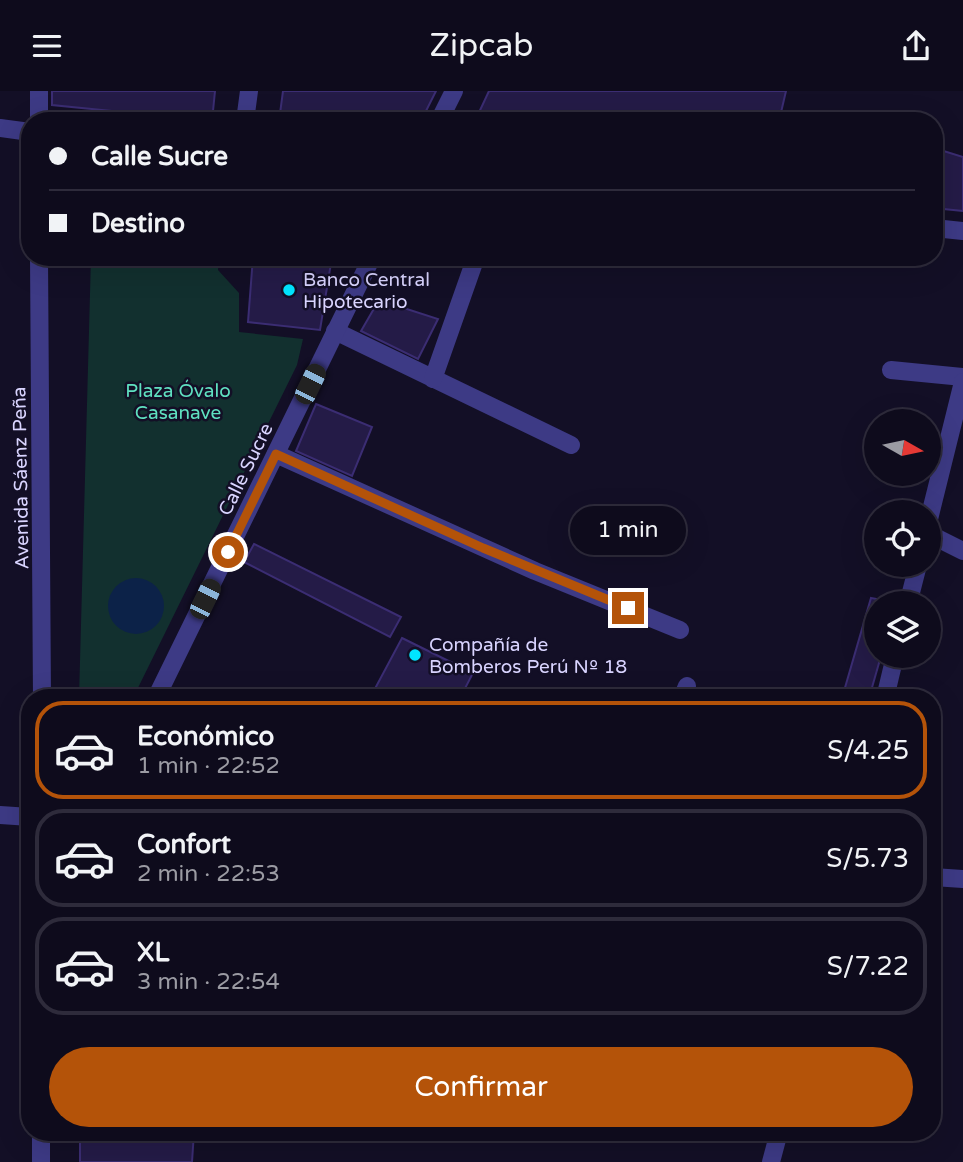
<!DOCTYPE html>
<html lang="es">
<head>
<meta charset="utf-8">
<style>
  :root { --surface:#0e0b1c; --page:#1c1929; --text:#f1f3f6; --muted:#9b9ba3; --line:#2e2b3b; --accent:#b45309 }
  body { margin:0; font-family:"Varela Round",sans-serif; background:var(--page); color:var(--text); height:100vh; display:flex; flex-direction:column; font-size:26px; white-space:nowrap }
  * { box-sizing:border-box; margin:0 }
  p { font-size:23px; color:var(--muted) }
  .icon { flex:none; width:38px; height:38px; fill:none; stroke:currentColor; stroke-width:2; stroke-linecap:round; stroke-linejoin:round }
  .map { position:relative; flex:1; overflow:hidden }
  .drawer { position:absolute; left:21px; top:598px; width:920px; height:452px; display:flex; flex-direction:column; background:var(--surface); border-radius:28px; box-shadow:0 7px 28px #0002,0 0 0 2px var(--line) }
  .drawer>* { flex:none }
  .top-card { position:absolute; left:21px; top:21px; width:922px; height:154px; border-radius:28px; box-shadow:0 7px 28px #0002,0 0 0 2px var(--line); display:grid; align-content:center; height:154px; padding:0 28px; background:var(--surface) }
  .needle { width:46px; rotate:99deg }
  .controls { position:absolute; left:864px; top:318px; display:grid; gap:14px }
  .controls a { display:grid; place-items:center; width:77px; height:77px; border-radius:50%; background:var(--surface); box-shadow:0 7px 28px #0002,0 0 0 2px var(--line); font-size:35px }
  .end { position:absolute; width:32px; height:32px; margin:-16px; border:9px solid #b45309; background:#fff; box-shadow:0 0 0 4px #fff }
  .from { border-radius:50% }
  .bubble { position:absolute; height:49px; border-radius:24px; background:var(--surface); box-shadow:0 7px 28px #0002,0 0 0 2px var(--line); font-size:23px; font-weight:600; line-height:49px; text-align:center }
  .car { position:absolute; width:21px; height:42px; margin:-21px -10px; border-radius:9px; box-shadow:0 0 5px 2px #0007; background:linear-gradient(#222 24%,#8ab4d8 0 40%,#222 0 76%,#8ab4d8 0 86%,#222 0) }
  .top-card b { display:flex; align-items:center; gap:24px; height:66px; font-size:26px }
  .top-card b+b { border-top:2px solid var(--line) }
  .top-card i { width:18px; height:18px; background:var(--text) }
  ul { padding:12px 0 0; list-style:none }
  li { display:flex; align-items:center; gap:21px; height:98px; margin:0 14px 10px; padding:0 14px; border:4px solid var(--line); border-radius:28px }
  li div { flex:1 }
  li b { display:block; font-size:26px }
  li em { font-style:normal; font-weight:600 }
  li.on { border-color:var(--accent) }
  li>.icon { width:63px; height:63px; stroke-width:1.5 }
  .action { display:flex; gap:14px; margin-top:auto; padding:14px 28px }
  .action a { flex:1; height:80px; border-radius:42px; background:var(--accent); color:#fff; font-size:28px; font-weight:600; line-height:80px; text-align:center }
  header { display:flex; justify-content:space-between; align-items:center; height:91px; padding:0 28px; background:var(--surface); font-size:32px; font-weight:600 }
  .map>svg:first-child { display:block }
  .green { fill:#12302f }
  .water { fill:#0c2248 }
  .building { fill:#241b47; stroke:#3b2d73; stroke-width:2 }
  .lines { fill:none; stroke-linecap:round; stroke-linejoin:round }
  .minor { stroke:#3d3a85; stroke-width:18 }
  .route { stroke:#b45309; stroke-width:9 }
  .poi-dot { fill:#00e5ff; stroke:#130f26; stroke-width:2.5 }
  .labels { text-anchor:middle; stroke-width:5; stroke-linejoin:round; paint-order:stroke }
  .poi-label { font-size:19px; fill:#d9d4ff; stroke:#130f26; text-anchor:start }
  .park-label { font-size:19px; fill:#5fe0c0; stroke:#130f26 }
  .street-label { font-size:19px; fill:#d9d4ff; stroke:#130f26 }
</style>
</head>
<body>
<header><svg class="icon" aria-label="menu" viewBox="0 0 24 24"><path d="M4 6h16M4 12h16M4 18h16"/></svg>Zipcab<svg class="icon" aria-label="share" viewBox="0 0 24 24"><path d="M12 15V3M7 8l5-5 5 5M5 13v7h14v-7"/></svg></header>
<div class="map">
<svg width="963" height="1071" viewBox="0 0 963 1071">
  <rect width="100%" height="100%" fill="#130f26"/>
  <!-- green -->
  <polygon class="green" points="91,166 219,166 218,179 239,202 239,241 303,248 297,274 133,607 79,607"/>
  <!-- water -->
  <circle class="water" cx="136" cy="515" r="28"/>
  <!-- building -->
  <g class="building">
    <polygon points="52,0 215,0 212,30 52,14"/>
    <polygon points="283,0 436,0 421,30 279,30"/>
    <polygon points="489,0 786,0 779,30 475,30"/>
    <polygon points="934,57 963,66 963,120 934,117"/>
    <polygon points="253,166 332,166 320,239 248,231"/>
    <polygon points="379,209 438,228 418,268 361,240"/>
    <polygon points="316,313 372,336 352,385 296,360"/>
    <polygon points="254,453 401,526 390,546 244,471"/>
    <polygon points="871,507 877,508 877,565 881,565 869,607 842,607"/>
    <polygon points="402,547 473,582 460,607 370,607"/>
    <polygon points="80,1041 194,1041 192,1071 80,1071"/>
  </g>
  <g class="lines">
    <!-- minor -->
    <g class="minor">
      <polyline points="39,30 39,0"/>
      <polyline points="245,30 249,0"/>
      <polyline points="439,30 454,0"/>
      <polyline points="811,30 811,28"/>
      <polyline points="0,37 30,41"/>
      <polyline points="934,137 963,140"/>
      <polyline points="39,166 42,607"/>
      <polyline points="335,240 571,354"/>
      <polyline points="891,279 963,286"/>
      <polyline points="433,288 476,166"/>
      <polyline points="276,363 535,480 680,539"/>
      <polyline points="929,428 963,291"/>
      <polyline points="929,443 963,460"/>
      <polyline points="908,513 918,474"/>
      <polyline points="156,607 372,166"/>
      <polyline points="682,607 687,595"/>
      <polyline points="885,607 895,565"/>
      <polyline points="0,724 30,726"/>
      <polyline points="933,786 963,788"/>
      <polyline points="41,1071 41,1041"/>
      <polyline points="771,1071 779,1041"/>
    </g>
  </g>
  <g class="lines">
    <!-- route -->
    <polyline class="route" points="228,461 276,363 483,457 628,517"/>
  </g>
  <!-- markers -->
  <g class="poi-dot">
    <circle cx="289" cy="199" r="7"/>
    <circle cx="415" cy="564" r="7"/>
  </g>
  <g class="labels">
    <!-- poi labels -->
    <g class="poi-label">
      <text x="303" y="195">Banco Central<tspan x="303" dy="22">Hipotecario</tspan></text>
      <text x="429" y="560">Compañía de<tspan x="429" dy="22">Bomberos Perú Nº 18</tspan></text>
    </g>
    <!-- park labels -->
    <g class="park-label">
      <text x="178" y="306">Plaza Óvalo<tspan x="178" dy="22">Casanave</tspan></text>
    </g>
    <!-- street labels -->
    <g class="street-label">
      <text transform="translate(245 378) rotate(-64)" y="7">Calle Sucre</text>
      <text transform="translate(20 387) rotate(-91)" y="7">Avenida Sáenz Peña</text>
    </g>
  </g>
</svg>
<div class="controls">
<a><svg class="needle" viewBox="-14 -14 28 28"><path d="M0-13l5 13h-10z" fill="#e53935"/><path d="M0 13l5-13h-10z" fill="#9b9ba3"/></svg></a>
<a><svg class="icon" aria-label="locate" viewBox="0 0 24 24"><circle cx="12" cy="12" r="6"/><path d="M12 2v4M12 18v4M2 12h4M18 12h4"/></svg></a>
<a><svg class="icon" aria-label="layers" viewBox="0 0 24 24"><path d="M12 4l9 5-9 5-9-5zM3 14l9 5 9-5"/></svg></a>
</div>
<i class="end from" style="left:228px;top:461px"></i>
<i class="end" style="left:628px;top:517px"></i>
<div class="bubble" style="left:570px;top:415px;width:116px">1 min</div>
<i class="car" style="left:310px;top:293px;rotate:26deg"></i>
<i class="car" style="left:205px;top:508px;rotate:26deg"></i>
<div class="top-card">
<b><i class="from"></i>Calle Sucre</b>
<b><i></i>Destino</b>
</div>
<section class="drawer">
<ul>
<li class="on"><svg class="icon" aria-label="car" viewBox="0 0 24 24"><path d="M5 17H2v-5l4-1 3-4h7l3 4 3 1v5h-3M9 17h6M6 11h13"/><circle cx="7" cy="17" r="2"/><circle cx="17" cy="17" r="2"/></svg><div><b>Económico</b><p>1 min · 22:52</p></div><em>S/4.25</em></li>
<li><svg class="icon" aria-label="car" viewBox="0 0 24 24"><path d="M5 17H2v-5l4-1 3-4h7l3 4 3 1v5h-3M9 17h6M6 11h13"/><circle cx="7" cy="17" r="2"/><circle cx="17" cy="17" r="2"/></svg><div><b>Confort</b><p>2 min · 22:53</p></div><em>S/5.73</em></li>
<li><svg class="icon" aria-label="car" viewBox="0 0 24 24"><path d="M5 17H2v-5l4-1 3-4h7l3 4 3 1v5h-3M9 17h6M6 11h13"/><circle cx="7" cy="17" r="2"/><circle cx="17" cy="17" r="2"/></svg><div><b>XL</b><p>3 min · 22:54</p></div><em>S/7.22</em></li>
</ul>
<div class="action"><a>Confirmar</a></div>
</section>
</div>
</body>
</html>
